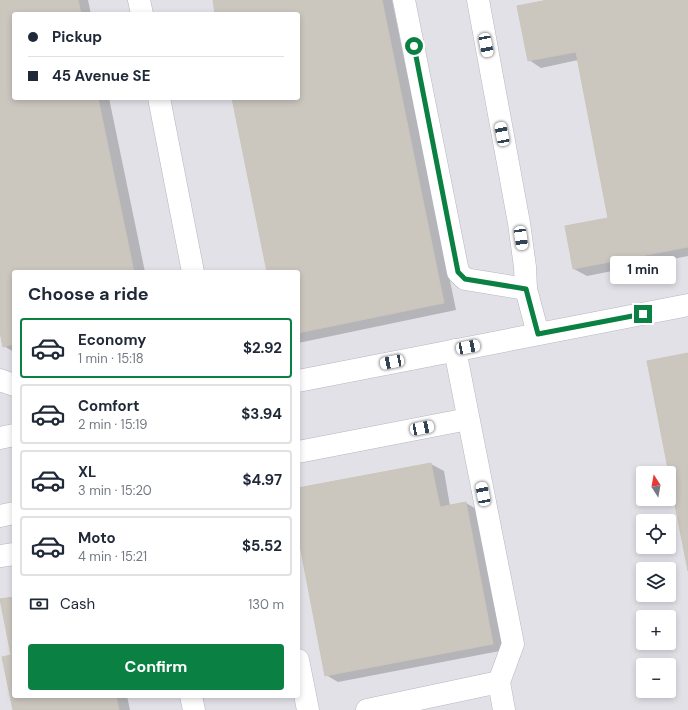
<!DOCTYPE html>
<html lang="en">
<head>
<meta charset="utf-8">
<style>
  :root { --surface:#fff; --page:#f6f6f7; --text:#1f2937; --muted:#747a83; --line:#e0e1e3; --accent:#0b8043 }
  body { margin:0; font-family:"DM Sans",sans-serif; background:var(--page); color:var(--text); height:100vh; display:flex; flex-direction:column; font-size:15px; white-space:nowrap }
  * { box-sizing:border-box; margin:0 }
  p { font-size:13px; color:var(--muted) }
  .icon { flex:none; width:22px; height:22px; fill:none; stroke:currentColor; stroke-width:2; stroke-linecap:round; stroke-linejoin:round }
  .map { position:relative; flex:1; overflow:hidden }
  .drawer { position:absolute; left:12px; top:270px; width:288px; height:428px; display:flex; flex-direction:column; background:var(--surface); border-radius:4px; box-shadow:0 2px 6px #0003 }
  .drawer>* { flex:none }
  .top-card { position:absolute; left:12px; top:12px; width:288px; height:88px; border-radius:4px; box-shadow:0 2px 6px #0003; display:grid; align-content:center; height:88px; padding:0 16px; background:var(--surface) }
  .needle { width:26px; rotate:349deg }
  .fabs { position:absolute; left:636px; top:466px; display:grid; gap:8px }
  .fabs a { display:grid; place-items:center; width:40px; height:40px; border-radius:4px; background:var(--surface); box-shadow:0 2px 6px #0003; font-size:20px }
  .end { position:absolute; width:18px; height:18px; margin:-9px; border:5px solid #0b8043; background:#fff; box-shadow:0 0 0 2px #fff }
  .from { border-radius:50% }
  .bubble { position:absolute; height:28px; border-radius:4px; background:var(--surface); box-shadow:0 2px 6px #0003; font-size:13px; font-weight:700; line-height:28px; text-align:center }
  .car { position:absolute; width:12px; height:24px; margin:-12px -6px; border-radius:5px; box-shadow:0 0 3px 1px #0007; background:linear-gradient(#fff 24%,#345 0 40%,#fff 0 76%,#345 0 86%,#fff 0) }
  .top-card b { display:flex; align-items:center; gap:14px; height:38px; font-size:15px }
  .top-card b+b { border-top:1px solid var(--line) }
  .top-card i { width:10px; height:10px; background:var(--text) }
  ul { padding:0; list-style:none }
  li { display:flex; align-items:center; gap:12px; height:60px; margin:0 8px 6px; padding:0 8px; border:2px solid var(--line); border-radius:4px }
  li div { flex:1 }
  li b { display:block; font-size:15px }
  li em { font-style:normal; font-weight:700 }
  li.active { border-color:var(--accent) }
  li>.icon { width:36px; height:36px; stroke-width:1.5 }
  h2 { padding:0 16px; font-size:18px; line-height:48px }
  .pay { display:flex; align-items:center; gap:10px; height:44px; padding:0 16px; font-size:15px }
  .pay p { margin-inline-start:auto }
  .cta { display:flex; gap:8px; margin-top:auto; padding:8px 16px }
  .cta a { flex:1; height:46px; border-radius:4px; background:var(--accent); color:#fff; font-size:16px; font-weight:700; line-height:46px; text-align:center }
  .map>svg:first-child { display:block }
  .industrial { fill:#e3e1e8; fill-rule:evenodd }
  .shadow { fill:#0003 }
  .building { fill:#cbc7bf; stroke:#cbc5ba }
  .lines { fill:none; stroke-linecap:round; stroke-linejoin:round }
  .minor-casing { stroke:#b4b7c1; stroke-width:23 }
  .minor { stroke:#fff; stroke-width:22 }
  .route { stroke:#0b8043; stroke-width:5 }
</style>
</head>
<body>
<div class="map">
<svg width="688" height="710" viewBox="0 0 688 710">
  <rect width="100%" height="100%" fill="#efe9e1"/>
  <!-- industrial -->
  <path class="industrial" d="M0 0H688V710H0ZM14 14H298V98H14ZM14 272H298V696H14ZM643 473H669V499H643ZM643 521H669V547H643ZM643 569H669V595H643ZM643 617H669V643H643ZM643 665H669V691H643Z"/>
  <!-- shadow -->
  <g class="shadow">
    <polygon points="0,0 88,0 91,14 14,14 14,98 109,98 145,272 14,272 14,352 4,346 0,327"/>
    <polygon points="214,0 392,0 456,310 298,343 298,272 268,272 233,98 298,98 298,14 216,14"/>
    <polygon points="553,0 688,0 688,256 587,276 574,269 609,219 578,60 541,68 529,60"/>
    <polygon points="431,464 444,471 450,506 466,503 478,510 505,650 338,682 326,675 298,530 298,489"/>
    <polygon points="14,598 14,696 127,696 130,710 14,710 12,656"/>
  </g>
  <!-- building -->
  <g class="building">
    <polygon points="0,0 78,0 81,14 14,14 14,98 98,98 134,272 14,272 14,344 3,347 0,332"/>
    <polygon points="213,0 382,0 444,303 298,333 298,272 267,272 232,98 298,98 298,14 215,14"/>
    <polygon points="548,0 688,0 688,247 573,269 565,226 608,218 576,52 528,61 517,6"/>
    <polygon points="688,353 688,571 647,361"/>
    <polygon points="431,463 440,507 466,502 493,644 325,676 298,535 298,488"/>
    <polygon points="14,597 14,696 116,696 119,710 13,710 2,657 11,655 0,599"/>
  </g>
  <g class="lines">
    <!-- minor casing -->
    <g class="minor-casing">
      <g id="minor">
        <polyline points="139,0 142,14"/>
        <polyline points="404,0 458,272 465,279 526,289"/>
        <polyline points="478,0 519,223 525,267 526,289 538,334"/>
        <polyline points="159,98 193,272"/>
        <polyline points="455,350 513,644 499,682 504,710"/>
        <polyline points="0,380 14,385"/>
        <polyline points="298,381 688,305"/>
        <polyline points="0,438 14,435"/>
        <polyline points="298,452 468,419"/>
        <polyline points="0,516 14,513"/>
        <polyline points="0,556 14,554"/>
        <polyline points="298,660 308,710"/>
        <polyline points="191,696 194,710"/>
        <polyline points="367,710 499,682"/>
      </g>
    </g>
    <!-- minor -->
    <use href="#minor" class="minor"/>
  </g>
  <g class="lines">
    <!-- route -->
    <polyline class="route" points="414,46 458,272 465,279 526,289 538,334 643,314"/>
  </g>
</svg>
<div class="fabs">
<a><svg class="needle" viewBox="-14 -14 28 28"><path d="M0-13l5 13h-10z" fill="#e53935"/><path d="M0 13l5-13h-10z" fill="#747a83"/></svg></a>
<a><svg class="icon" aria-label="locate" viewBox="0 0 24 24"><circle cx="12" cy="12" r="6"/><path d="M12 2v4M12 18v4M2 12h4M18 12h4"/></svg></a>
<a><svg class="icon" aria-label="layers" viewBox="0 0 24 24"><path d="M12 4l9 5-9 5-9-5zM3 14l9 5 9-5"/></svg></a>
<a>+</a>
<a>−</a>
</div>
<i class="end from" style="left:414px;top:46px"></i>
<i class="end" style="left:643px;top:314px"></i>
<div class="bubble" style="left:610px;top:256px;width:66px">1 min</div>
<i class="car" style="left:486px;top:45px;rotate:169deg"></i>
<i class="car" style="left:502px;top:134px;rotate:349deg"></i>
<i class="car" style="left:521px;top:238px;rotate:172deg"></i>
<i class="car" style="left:468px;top:347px;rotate:79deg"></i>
<i class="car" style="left:392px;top:362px;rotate:259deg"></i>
<i class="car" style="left:422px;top:428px;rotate:79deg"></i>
<i class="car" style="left:483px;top:494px;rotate:349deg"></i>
<div class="top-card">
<b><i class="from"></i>Pickup</b>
<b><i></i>45 Avenue SE</b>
</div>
<section class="drawer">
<h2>Choose a ride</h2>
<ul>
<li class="active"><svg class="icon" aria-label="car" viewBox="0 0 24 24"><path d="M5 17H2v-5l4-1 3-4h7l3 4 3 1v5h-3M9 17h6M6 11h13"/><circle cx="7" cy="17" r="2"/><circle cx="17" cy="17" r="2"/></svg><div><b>Economy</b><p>1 min · 15:18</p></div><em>$2.92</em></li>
<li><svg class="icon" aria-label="car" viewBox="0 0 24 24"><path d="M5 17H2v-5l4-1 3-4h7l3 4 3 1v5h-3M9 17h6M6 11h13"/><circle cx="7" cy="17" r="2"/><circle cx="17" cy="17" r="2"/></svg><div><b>Comfort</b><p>2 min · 15:19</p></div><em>$3.94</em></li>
<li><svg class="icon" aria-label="car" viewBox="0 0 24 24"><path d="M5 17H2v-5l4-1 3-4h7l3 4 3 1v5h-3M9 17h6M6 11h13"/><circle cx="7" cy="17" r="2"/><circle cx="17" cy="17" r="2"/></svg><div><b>XL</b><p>3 min · 15:20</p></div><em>$4.97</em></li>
<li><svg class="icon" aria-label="car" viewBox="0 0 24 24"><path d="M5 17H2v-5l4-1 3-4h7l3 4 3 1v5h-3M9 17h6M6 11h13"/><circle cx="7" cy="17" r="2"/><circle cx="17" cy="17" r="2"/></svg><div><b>Moto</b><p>4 min · 15:21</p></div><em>$5.52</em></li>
</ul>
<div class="pay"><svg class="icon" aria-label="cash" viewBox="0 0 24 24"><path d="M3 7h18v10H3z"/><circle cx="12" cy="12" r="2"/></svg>Cash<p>130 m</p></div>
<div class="cta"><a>Confirm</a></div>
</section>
</div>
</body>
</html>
